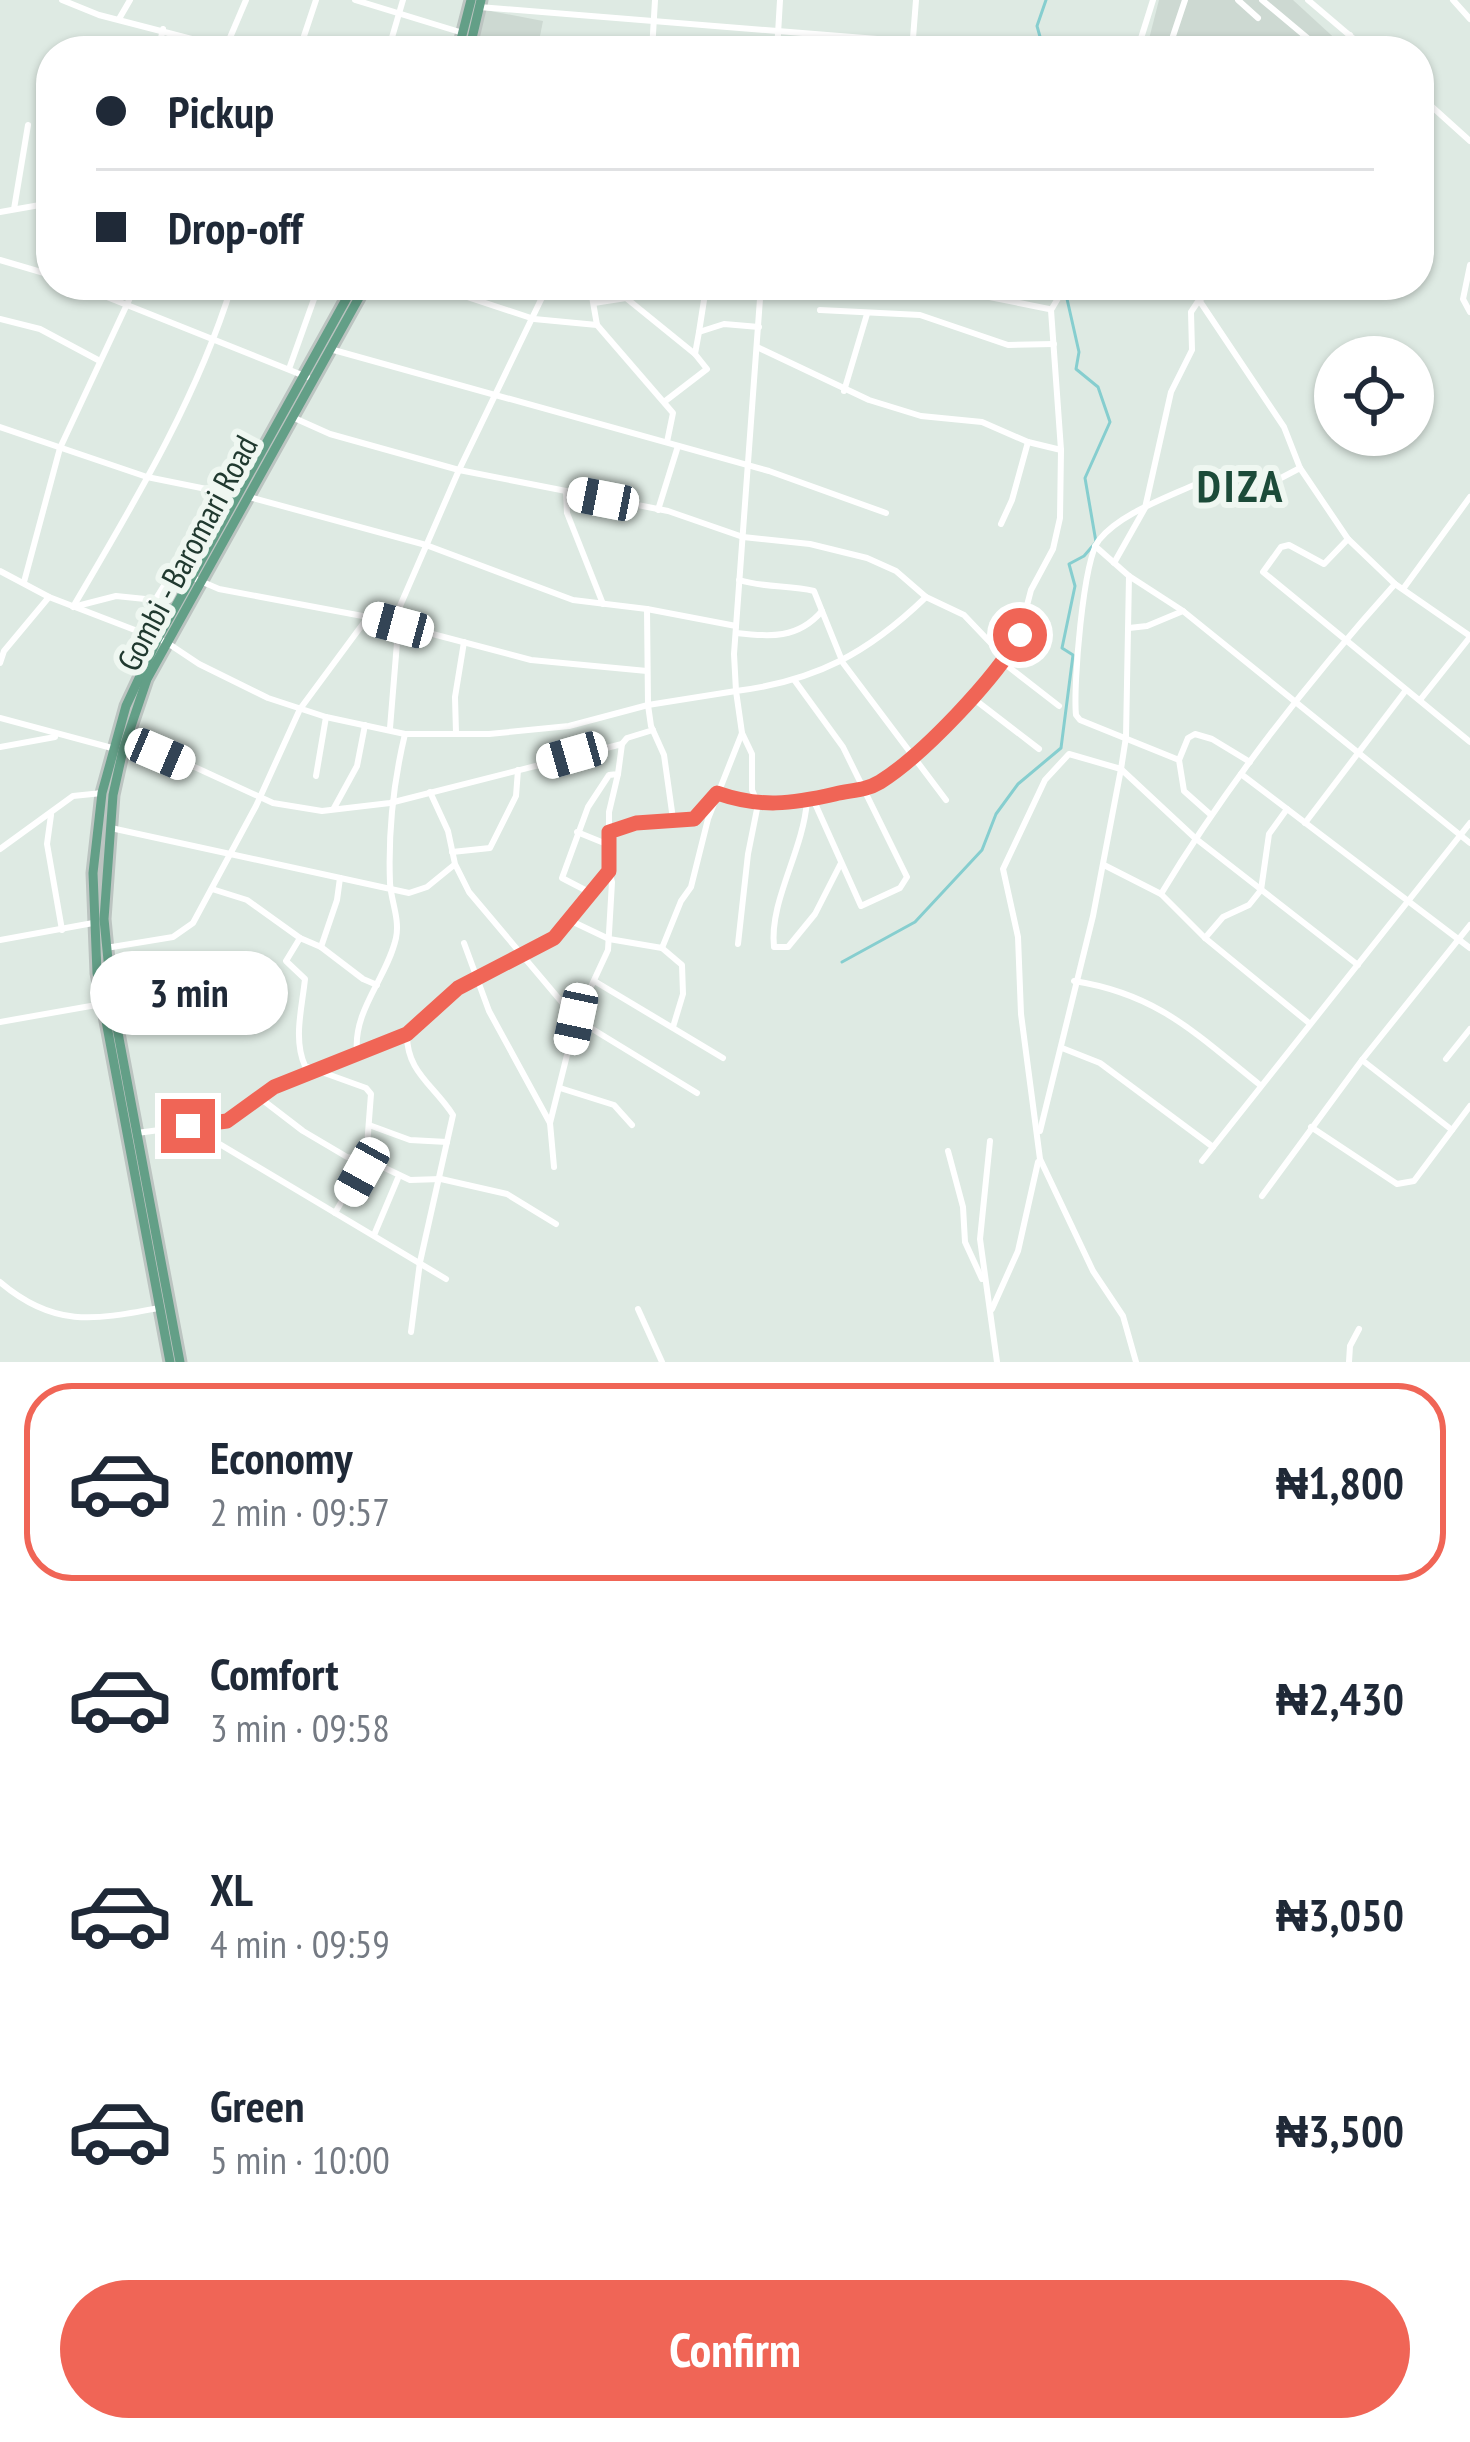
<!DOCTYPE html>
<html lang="en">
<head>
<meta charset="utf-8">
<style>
  :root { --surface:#fff; --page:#f6f6f7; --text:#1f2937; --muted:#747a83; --line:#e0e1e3; --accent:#f06556 }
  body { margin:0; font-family:"PT Sans Narrow",sans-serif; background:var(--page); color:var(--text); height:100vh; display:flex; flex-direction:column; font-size:45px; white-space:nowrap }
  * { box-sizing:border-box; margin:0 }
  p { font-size:39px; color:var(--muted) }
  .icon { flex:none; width:66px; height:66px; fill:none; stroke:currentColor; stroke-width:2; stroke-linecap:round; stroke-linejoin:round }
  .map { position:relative; height:1362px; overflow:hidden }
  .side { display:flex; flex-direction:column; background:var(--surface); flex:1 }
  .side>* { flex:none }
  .banner { position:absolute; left:36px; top:36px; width:1398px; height:264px; border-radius:48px; box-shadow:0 3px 9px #0004; display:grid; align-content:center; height:264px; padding:0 60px; background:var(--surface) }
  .buttons { position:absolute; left:1314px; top:336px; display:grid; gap:24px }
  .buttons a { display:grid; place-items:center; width:120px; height:120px; border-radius:50%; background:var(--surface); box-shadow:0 3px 9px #0004; font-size:60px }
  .end { position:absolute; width:54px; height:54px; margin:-27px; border:15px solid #f06556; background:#fff; box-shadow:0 0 0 6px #fff }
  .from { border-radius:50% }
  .bubble { position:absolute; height:84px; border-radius:42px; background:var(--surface); box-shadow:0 3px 9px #0004; font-size:39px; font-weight:800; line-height:84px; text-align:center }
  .car { position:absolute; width:36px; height:72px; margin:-36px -18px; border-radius:15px; box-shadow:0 0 9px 3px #0007; background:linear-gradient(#fff 24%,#345 0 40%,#fff 0 76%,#345 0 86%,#fff 0) }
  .banner b { display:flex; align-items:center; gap:42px; height:114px; font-size:45px }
  .banner b+b { border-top:3px solid var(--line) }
  .banner i { width:30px; height:30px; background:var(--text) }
  ul { padding:21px 0 0; list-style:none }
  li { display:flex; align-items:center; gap:36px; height:198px; margin:0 24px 18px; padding:0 36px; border:6px solid transparent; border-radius:48px }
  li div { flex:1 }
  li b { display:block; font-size:45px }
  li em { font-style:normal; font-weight:800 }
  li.current { border-color:var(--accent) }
  li>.icon { width:108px; height:108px; stroke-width:1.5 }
  .primary-button { display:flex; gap:24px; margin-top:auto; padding:24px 60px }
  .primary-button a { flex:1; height:138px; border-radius:72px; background:var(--accent); color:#fff; font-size:48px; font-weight:800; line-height:138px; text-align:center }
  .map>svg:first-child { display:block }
  .built { fill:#cdd9d2 }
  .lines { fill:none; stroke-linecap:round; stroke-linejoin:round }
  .stream { stroke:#86cecf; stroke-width:3 }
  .primary-casing { stroke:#bcc4c1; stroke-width:15 }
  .minor { stroke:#fff; stroke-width:6 }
  .primary { stroke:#639f87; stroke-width:9 }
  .route { stroke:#f06556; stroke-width:15 }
  .labels { text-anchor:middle; stroke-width:12; stroke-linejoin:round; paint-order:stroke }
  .street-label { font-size:33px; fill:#20392f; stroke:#eff7f1 }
  .district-label { font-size:45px; font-weight:bold; letter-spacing:3px; fill:#1c4b39; stroke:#eff7f1 }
</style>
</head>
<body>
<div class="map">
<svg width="1470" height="1362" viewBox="0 0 1470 1362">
  <rect width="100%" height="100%" fill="#deeae3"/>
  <!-- built -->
  <g class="built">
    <polygon points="1159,0 1293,0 1342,45 1337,51 1166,51 1149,39"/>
    <polygon points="485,10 543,21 537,51 474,51"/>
  </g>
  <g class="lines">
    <!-- stream -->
    <g class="stream">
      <polyline points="1044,51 1037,26 1046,0"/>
      <polyline points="842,962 915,922 982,850 996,814 1018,784 1061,748 1073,655 1062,648 1075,586 1069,564 1084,556 1096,542 1085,478 1110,422 1098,387 1076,369 1079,352 1065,290"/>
    </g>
    <!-- primary casing -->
    <g class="primary-casing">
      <g id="primary">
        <polyline points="458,51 471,0"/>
        <polyline points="469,51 481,0"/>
        <polyline points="170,1362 97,973 93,873 102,793 126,706 157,640 354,285"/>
        <polyline points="180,1362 112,1001 104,919 113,795 123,750 147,679 366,285"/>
      </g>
    </g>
    <!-- minor -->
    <g class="minor">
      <polyline points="62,0 99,15 238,51"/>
      <polyline points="355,0 463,33"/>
      <polyline points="1238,0 1258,18"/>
      <polyline points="1262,0 1323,51"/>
      <polyline points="1308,0 1368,51"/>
      <polyline points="1453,0 1470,19"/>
      <polyline points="479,7 1026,51"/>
      <polyline points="119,19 130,0"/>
      <polyline points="226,47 246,0"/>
      <polyline points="158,51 163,29"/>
      <polyline points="299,51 316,0"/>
      <polyline points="388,51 403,0"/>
      <polyline points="652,51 655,0"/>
      <polyline points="777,51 780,0"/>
      <polyline points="912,51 916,0"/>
      <polyline points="1137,51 1153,0"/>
      <polyline points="1168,51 1185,0"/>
      <polyline points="1338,51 1350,35"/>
      <polyline points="1419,95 1470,141"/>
      <polyline points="40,205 51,164"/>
      <polyline points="14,209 28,125"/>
      <polyline points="0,212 51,203"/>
      <polyline points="0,260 51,275"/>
      <polyline points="1470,265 1463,299 1470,312"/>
      <polyline points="77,285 307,377"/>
      <polyline points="431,285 534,319 597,325"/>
      <polyline points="590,285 597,325 673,413 667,442"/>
      <polyline points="929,285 1049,309"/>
      <polyline points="1199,300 1284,427 1300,468 1348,539 1395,584 1470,636"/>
      <polyline points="594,303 626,298 695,354"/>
      <polyline points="820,310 920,315 1008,345 1054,344"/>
      <polyline points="0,319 40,329 98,360"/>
      <polyline points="699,332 704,300"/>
      <polyline points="757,347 869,400 921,416 982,422 1028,442 1061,450"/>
      <polyline points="330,349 769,471 886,513"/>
      <polyline points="289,369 319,285"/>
      <polyline points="844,391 867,314"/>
      <polyline points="664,402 707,369 695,354 699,332 724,324 759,327"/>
      <polyline points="292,417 330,434 459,470 668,511 743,537 810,544 867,558 896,571 926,597 964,615 1004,657"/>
      <polyline points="0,427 147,477 236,495"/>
      <polyline points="566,491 567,513 603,604"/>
      <polyline points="249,497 426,545 573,600 647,609 736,626"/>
      <polyline points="658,510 678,446"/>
      <polyline points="1001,524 1012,500 1028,442"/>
      <polyline points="1348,539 1324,564 1289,545 1281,547 1263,572 1470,742"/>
      <polyline points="1095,546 1129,576 1183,611"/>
      <polyline points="1114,563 1145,508 1171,392 1192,350 1191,312 1199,300 1221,285"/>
      <polyline points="0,571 49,597 166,642 199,664 268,698 326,717 405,734 489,734 569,726 648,705 736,691 734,654 761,285"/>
      <polyline points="191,577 219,589 368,617 531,660 647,671"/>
      <path d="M739 580C765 588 790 585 814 591L822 611"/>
      <polyline points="24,582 60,448 136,285"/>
      <polyline points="1403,589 1470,497"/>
      <polyline points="77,606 116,596 155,600 222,492"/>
      <path d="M73 607C134 503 196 401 232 285"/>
      <polyline points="647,609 648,705 651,726 664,755 673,819 694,819 715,796"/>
      <polyline points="1129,628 1147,626 1183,611 1470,843"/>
      <path d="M736 633C770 637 798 639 822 611L843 663 946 800"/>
      <polyline points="1001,661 1059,706"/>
      <polyline points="0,663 4,651 49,597"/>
      <polyline points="795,681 843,747 907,877 900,888 861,906 813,799"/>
      <polyline points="974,699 1039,749"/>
      <polyline points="1420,700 1470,637"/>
      <polyline points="0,718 112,748"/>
      <polyline points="390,728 400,606 459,470 548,285"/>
      <polyline points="456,733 455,697 464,642"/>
      <polyline points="127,736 273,803 322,811 390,803 622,744 618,774 609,775 588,807 562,878 589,892"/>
      <polyline points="622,744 627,738 653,730"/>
      <polyline points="0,747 55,737"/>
      <polyline points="1179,760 1188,738 1195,734 1212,739 1250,762"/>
      <polyline points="1241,774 1470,948"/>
      <polyline points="316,776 326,717"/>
      <polyline points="430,792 448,831 455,864 469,892 576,1019 697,1093"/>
      <path d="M717 793C769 812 831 804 881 781L974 699 1018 640 1031 590 1053 549 1060 518 1061 450 1051 310 1066 285"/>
      <path d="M807 801C803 852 769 901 774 947H788L815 914 841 863"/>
      <polyline points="334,808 357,766 365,725"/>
      <polyline points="51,815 47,844 62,930"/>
      <path d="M1211 815 1184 791 1179 760 1080 720 1076 715C1073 687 1083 560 1099 540 1125 508 1184 493 1220 472L1281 478 1300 468"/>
      <polyline points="1305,823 1406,690"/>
      <polyline points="111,828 409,893 427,887 454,865"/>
      <polyline points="609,831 636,823 658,824 673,819"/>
      <polyline points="577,832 609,845"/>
      <polyline points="0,849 73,796 102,793"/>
      <polyline points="452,852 490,848 516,796 518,770"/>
      <polyline points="1104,865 1161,894 1205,938 1309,1023"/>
      <path d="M212 889 247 900 300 938 286 961 305 979C302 1008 293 1039 305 1066L366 1088 371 1094 366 1159 335 1213"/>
      <path d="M1161 894C1228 783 1309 680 1395 584"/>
      <path d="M569 920 609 939 662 948 681 901 691 887 708 819 742 733 736 691C816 681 868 653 926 597"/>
      <polyline points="300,938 321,947 363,979 377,985"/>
      <polyline points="1205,938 1223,917 1249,905 1261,890 1269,834 1287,809"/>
      <polyline points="0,940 93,923"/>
      <polyline points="464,943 489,1011 550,1123 554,1167"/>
      <polyline points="738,944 748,854 758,804 752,790 752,754 742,733"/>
      <polyline points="321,947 337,900 340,878"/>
      <polyline points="106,948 173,937 193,923 256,806 300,709 368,617"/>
      <polyline points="662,948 682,965 683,994 673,1027"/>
      <path d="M1074 981C1158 994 1196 1034 1260 1085"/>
      <polyline points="596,982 723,1058"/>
      <polyline points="0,1022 102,1004"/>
      <path d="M407 1033C406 1072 434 1085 453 1115L420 1262 411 1332"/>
      <polyline points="1062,1048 1100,1063 1213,1147"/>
      <path d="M357 1052C353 1010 387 978 396 938 400 919 391 901 390 883 388 831 393 784 405 734"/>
      <polyline points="1446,1059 1470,1029"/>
      <polyline points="1362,1060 1452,1130"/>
      <polyline points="560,1088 614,1105 632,1125"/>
      <polyline points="260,1098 303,1131 347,1157 366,1159 410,1180 441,1179 507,1194 556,1224"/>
      <polyline points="550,1123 576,1019 608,950 612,882 609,871"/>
      <polyline points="369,1125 410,1140 447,1142"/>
      <polyline points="191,1127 446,1279"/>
      <polyline points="1311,1127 1397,1184 1414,1181 1470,1106"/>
      <polyline points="1040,1131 1093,916 1121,769 1126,737 1129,576"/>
      <polyline points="137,1133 227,1121 294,1078 407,1033 458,988 554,938 609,871 609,812 618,774"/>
      <polyline points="990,1141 980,1239 997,1362"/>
      <polyline points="948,1151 963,1207 965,1242 982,1279"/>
      <polyline points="1202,1161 1470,823"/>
      <polyline points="1262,1196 1362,1060 1470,925"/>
      <polyline points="374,1235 398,1178"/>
      <path d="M0 1282C54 1328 94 1320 159 1308"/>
      <polyline points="638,1309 662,1362"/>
      <polyline points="992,1309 1018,1251 1038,1162"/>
      <polyline points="1136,1362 1123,1316 1093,1271 1040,1159 1021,1014 1018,937 1003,869 1045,780 1069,754 1121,769 1195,838 1358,965"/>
      <polyline points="1349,1362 1350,1346 1359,1329"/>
    </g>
    <!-- primary -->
    <use href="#primary" class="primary"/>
  </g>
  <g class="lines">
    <!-- route -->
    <path class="route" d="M188 1126 227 1121 274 1087 407 1034 458 988 554 938 609 871V832L636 823 694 819 717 793C760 808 792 804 835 794 851 790 865 791 880 782 923 755 995 679 1020 635"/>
  </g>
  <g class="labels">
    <!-- street labels -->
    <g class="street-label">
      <text transform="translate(187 553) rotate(-62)" y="12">Gombi - Baromari Road</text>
    </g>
    <!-- district labels -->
    <g class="district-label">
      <text x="1241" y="502">DIZA</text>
    </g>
  </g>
</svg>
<div class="buttons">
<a><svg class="icon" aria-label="locate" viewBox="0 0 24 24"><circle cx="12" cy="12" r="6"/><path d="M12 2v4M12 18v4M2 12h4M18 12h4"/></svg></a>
</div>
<i class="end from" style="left:1020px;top:635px"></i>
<i class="end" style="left:188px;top:1126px"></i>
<div class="bubble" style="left:90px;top:951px;width:198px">3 min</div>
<i class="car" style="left:603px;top:499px;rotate:281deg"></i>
<i class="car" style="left:398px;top:625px;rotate:285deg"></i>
<i class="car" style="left:160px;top:754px;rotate:113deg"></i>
<i class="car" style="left:572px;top:755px;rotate:254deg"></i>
<i class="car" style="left:576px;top:1019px;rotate:192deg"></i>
<i class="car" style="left:362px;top:1172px;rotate:209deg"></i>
<div class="banner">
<b><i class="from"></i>Pickup</b>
<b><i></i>Drop-off</b>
</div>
</div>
<section class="side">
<ul>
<li class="current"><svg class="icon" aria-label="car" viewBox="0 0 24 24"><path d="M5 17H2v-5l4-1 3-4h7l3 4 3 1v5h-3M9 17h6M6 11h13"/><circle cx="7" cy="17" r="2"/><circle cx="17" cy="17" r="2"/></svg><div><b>Economy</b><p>2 min · 09:57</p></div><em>₦1,800</em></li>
<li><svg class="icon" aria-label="car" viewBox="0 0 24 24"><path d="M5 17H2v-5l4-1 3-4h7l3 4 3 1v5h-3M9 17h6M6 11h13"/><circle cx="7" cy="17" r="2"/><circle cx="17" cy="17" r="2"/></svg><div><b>Comfort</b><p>3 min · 09:58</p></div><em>₦2,430</em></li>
<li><svg class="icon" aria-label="car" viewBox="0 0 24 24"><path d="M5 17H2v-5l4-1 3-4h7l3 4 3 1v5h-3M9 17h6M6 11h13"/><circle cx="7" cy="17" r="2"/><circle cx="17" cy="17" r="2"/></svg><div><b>XL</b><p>4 min · 09:59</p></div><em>₦3,050</em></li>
<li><svg class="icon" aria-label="car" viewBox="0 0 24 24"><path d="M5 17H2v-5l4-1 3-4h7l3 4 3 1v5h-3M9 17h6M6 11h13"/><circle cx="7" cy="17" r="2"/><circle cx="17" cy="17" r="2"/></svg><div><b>Green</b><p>5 min · 10:00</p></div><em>₦3,500</em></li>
</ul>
<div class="primary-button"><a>Confirm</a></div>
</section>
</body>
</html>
